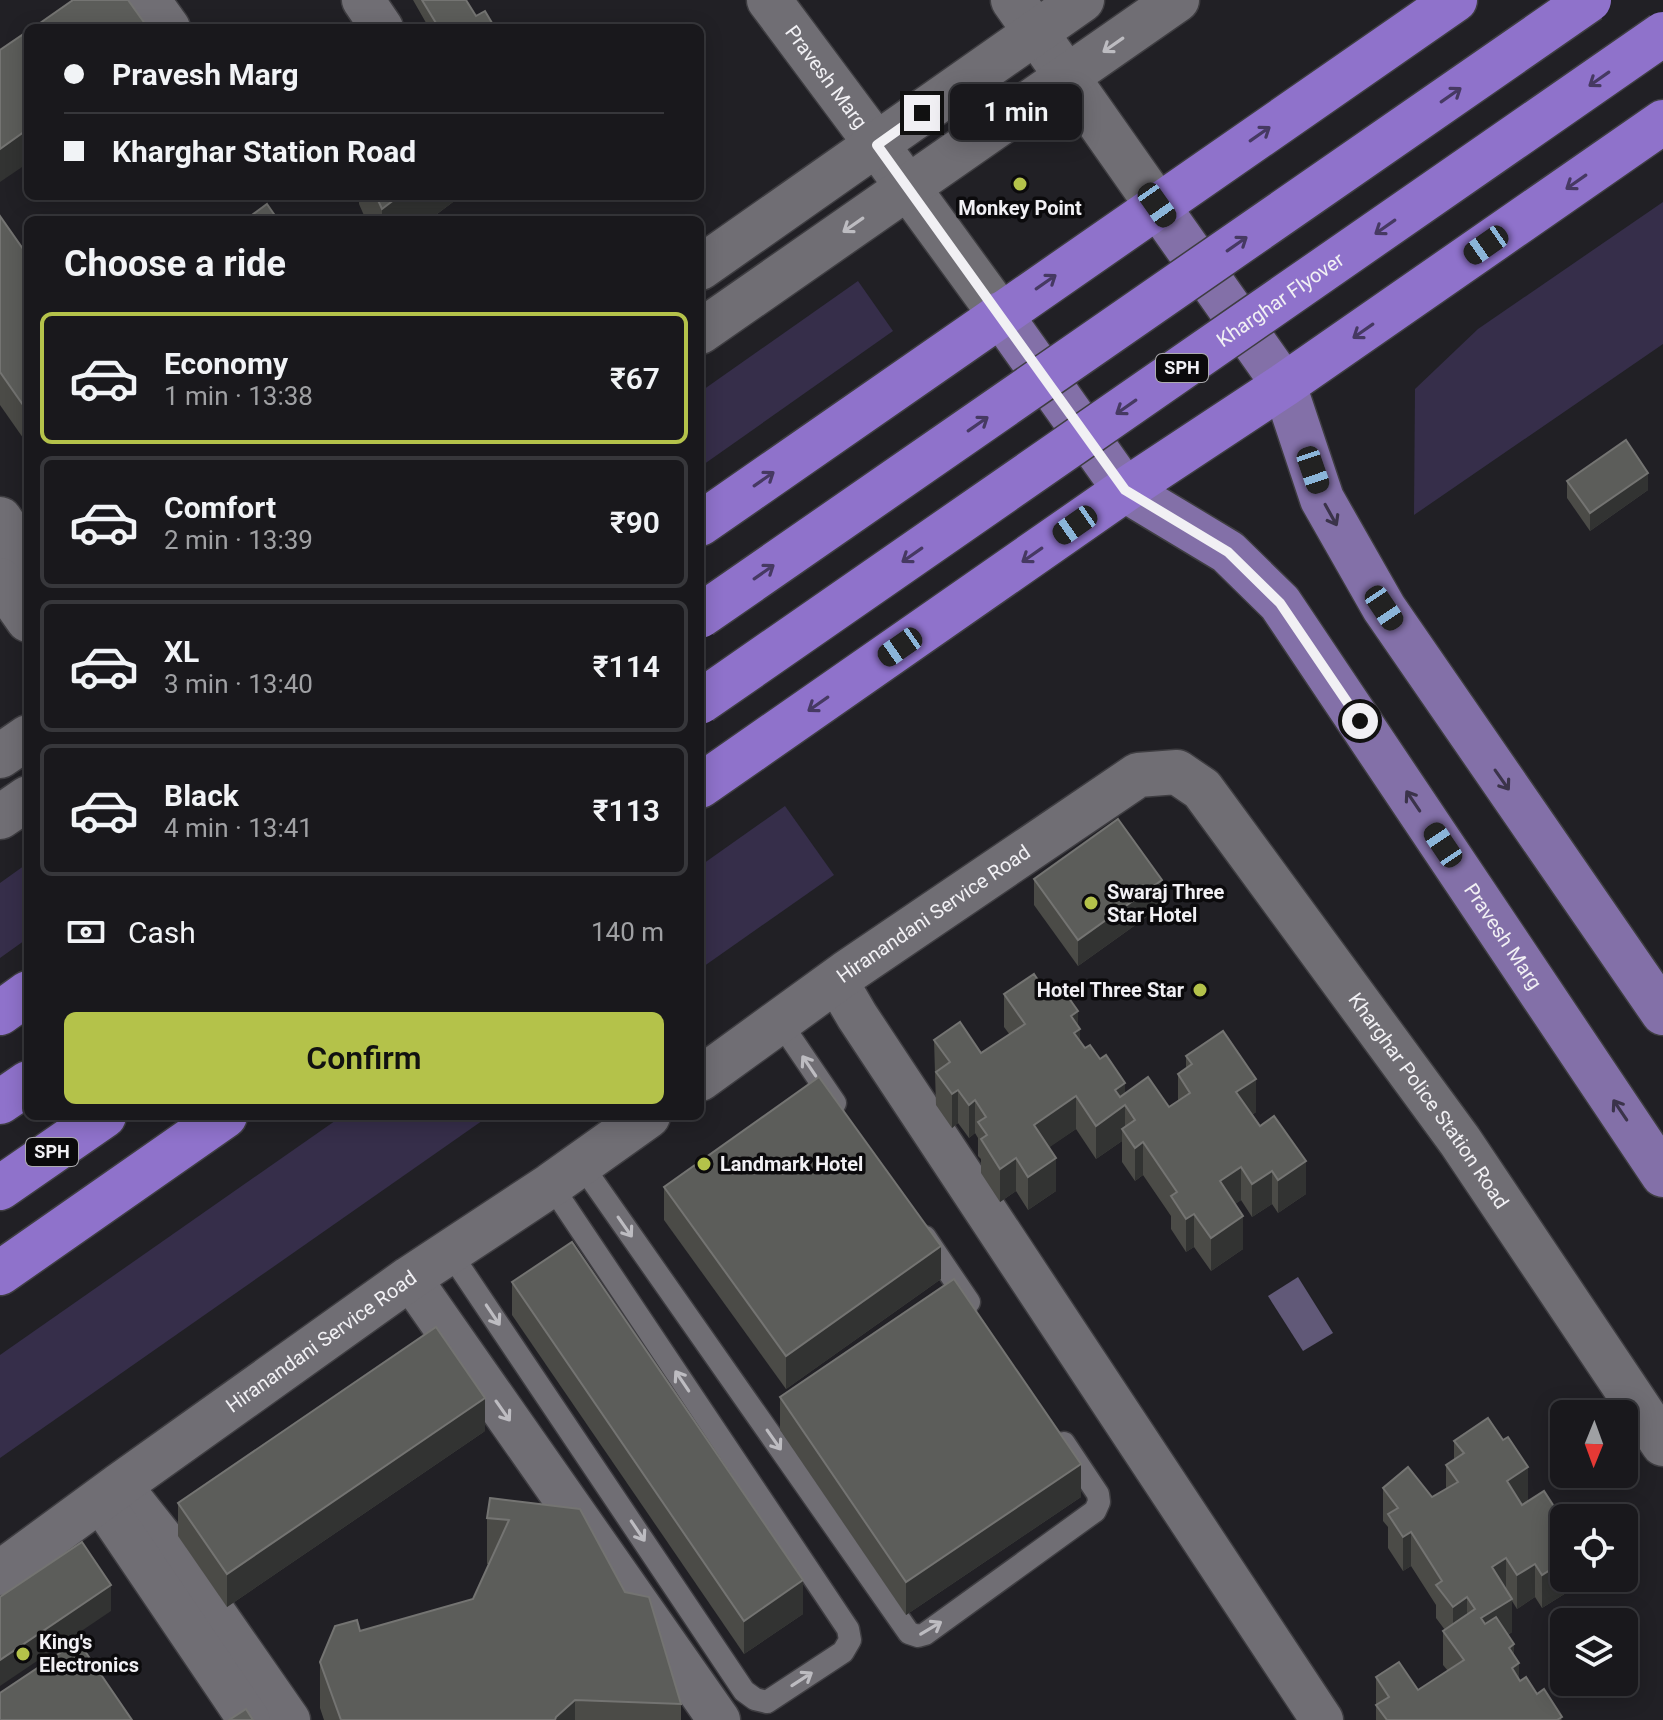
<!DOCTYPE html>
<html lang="en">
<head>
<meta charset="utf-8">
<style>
  :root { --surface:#19181c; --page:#262529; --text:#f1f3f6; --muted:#9fa0a3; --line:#37373b; --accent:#b4c24a }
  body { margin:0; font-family:Roboto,sans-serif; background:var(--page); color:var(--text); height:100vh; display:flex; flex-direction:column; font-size:30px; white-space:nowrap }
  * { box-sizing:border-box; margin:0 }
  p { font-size:26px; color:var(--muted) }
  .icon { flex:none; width:44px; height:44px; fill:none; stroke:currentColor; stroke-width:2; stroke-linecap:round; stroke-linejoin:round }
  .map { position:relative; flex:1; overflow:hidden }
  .panel { position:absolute; left:24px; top:216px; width:680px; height:904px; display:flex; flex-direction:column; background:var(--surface); border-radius:12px; box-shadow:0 4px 20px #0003,0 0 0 2px var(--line) }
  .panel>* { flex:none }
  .banner { position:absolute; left:24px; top:24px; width:680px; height:176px; border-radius:12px; box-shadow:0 4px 20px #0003,0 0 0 2px var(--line); display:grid; align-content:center; height:176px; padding:0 40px; background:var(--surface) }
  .needle { width:52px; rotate:181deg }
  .fabs { position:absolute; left:1550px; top:1400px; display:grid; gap:16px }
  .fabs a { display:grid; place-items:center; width:88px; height:88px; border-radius:12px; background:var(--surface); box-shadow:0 4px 20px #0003,0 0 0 2px var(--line); font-size:40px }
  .end { position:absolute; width:36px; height:36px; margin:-18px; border:10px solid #f1f0f4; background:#111; box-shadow:0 0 0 4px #111 }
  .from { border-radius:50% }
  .bubble { position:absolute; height:56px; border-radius:12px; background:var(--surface); box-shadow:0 4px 20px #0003,0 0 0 2px var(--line); font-size:26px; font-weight:600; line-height:56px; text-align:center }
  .car { position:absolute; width:24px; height:48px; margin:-24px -12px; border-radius:10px; box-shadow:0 0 6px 2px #0007; background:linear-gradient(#222 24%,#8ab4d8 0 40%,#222 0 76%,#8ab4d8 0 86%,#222 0) }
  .banner b { display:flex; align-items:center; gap:28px; height:76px; font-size:30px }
  .banner b+b { border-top:2px solid var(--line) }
  .banner i { width:20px; height:20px; background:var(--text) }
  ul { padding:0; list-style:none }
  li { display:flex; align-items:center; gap:24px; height:132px; margin:0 16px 12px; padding:0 24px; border:4px solid var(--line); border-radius:12px }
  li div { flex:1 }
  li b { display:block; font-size:30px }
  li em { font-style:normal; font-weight:600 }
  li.selected { border-color:var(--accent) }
  li>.icon { width:72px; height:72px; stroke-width:1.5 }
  h2 { padding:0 40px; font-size:36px; line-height:96px }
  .pay { display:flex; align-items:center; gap:20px; height:88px; padding:0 40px; font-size:30px }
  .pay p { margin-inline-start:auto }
  .cta { display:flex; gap:16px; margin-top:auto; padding:16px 40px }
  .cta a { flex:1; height:92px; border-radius:12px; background:var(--accent); color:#111; font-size:32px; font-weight:600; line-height:92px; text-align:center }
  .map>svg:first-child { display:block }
  .green { fill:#362e4a }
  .water { fill:#615978 }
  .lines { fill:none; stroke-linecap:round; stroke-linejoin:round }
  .service-casing { stroke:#3e3d41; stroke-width:25 }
  .minor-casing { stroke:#3e3d41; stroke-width:45 }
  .tertiary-casing { stroke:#3e3d41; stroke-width:47 }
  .primary-casing { stroke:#3e3d41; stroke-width:47 }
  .motorway-casing { stroke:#3e3d41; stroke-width:47 }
  .service { stroke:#706e74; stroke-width:22 }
  .minor { stroke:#706e74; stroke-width:42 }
  .tertiary { stroke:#706e74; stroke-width:44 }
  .primary { stroke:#8370a8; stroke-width:44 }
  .motorway { stroke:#8f72cb; stroke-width:44 }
  .motorway-bridge-casing { stroke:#3e3d41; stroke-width:47; stroke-linecap:butt }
  .motorway-bridge { stroke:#8f72cb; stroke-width:44 }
  .wall { fill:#4b4b47 }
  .shaded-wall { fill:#323332 }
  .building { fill:#5c5d5a; stroke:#747472; stroke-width:2 }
  .oneway { stroke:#bdbcc1 }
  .oneway2 { stroke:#463962 }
  .oneway3 { stroke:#3b334a }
  .route { stroke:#f1f0f4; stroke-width:10 }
  .poi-dot { fill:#b4c24a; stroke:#0b0a0c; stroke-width:3 }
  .labels { text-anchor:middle; stroke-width:7; stroke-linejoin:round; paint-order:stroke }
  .shield { fill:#0b0a0c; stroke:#acabae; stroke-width:2 }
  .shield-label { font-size:18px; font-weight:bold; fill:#f1f0f4 }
  .street-label { font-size:20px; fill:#f1f0f4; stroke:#0b0a0c }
  .poi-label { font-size:20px; font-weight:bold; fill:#f1f0f4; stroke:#0b0a0c; text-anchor:start }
</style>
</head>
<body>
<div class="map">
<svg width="1663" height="1720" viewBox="0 0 1663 1720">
  <rect width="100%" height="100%" fill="#212025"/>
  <!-- green -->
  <g class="green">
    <polygon points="1663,202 1663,344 1414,515 1415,389 1478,329"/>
    <polygon points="858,281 893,331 700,467 700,392"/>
    <polygon points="785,806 834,875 700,969 700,866"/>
    <polygon points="28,863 28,938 0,958 0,883"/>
    <polygon points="342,1116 489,1116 0,1458 0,1355"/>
  </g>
  <!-- water -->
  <polygon class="water" points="1298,1277 1333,1333 1303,1351 1268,1296"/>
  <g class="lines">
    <!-- service casing -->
    <g class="service-casing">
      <g id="service">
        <polyline points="780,1022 835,1103"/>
        <polyline points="581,1164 909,1633 918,1636 925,1634 1095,1511 1099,1502 1098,1494 1064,1443"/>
        <polyline points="925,1237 969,1302"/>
        <polyline points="449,1251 744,1691 755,1699 767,1702 843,1652 850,1640 848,1629 551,1185"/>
      </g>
    </g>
    <!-- minor casing -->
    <g class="minor-casing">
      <g id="minor">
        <polyline points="149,0 169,28"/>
        <polyline points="363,0 382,28"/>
        <polyline points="836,980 857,1016 1322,1720"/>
        <polyline points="410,1278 719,1720"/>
        <polyline points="120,1485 166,1543 289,1720"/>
        <polyline points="101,1501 249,1720"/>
      </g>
    </g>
    <!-- tertiary casing -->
    <g class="tertiary-casing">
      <g id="tertiary">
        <path id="s1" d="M769 0 877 145 1000 314"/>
        <polyline points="1013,0 1157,205"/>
        <polyline points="700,268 1082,0"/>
        <polyline points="700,332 1177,0"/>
        <polyline points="0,519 28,560"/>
        <polyline points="0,580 28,620"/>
        <polyline points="0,756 28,737"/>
        <polyline points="0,817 28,798"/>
        <path id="s2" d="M700 1079 846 973 1138 775 1177 772 1202 789 1460 1141 1663 1444"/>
        <path id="s3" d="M0 1573 120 1485 410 1278 551 1185 648 1116"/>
      </g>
    </g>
    <!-- primary casing -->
    <g class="primary-casing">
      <g id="primary">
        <polyline points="1157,205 1284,385 1322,499 1384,608 1663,1013"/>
        <path id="s4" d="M1000 314 1125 490 1228 552 1280 603 1663 1175"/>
      </g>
    </g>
    <!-- motorway casing -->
    <g class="motorway-casing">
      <g id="motorway">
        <polyline points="700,524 1455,0"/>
        <polyline points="700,786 1125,490 1284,385 1663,122"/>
        <polyline points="0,1013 28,993"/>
        <polyline points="0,1102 28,1083"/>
        <polyline points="0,1188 104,1116"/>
        <polyline points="0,1273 225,1116"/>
      </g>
    </g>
    <!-- service -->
    <use href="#service" class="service"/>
    <!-- minor -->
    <use href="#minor" class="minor"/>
    <!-- tertiary -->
    <use href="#tertiary" class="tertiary"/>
    <!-- primary -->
    <use href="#primary" class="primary"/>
    <!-- motorway -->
    <use href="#motorway" class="motorway"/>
    <!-- motorway-bridge casing -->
    <g class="motorway-bridge-casing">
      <g id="motorway-bridge">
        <polyline points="700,616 1589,0"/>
        <path id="s5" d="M700 702 1663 34"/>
      </g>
    </g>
    <!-- motorway-bridge -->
    <use href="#motorway-bridge" class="motorway-bridge"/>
  </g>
  <!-- wall -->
  <g class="wall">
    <polygon points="413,0 466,0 476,16 495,28 429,28"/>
    <polygon points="359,196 461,196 429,220 366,220 359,204"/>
    <polygon points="0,216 28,256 28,445 0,405"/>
    <polygon points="1567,481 1648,490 1590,531 1567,498"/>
    <polygon points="1034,879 1162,906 1078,966 1034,905"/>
    <polygon points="1046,992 1078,1026 1080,1041 1085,1048 1125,1093 1169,1107 1178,1102 1178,1074 1186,1068 1186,1056 1256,1112 1252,1115 1306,1194 1278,1213 1272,1204 1252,1217 1241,1200 1235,1204 1243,1249 1211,1271 1194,1247 1186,1252 1171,1229 1171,1216 1143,1175 1135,1181 1122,1162 1122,1141 1096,1159 1076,1129 1049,1147 1056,1191 1028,1210 1016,1191 1000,1202 981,1173 981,1159 978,1156 978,1138 975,1133 969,1138 958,1123 952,1128 936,1105 934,1040 981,1053 1010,1035 1004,1027 1004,994"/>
    <polygon points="664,1187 941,1279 786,1389 664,1220"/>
    <polygon points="512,1282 803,1614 744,1654 512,1315"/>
    <polygon points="780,1397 1081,1497 906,1615 780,1430"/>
    <polygon points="485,1431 227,1607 178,1536 178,1503"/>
    <polygon points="1454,1441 1528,1500 1582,1578 1582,1583 1542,1608 1535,1597 1517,1609 1512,1601 1512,1632 1508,1635 1514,1656 1519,1679 1537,1694 1562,1720 1376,1720 1376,1677 1418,1690 1448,1671 1443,1665 1443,1631 1445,1630 1436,1618 1436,1605 1411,1566 1403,1571 1388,1548 1388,1527 1383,1521 1383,1488 1432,1497 1446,1489 1446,1465 1454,1460"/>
    <polygon points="490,1498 681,1704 681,1720 324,1720 320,1708 320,1662 360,1631 473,1599 489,1564 487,1564 487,1518"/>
  </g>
  <!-- shaded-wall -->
  <g class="shaded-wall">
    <polygon points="28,129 28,163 0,182 0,149"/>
    <polygon points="399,196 461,196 429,220 382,220 382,209"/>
    <polygon points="1648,473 1648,490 1590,531 1590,513"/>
    <polygon points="1162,880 1162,906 1078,966 1078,940"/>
    <polygon points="1078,1011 1078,1030 1080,1029 1080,1062 1071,1016"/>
    <polygon points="1256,1079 1256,1112 1236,1125 1236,1092"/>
    <polygon points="1125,1083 1125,1133 1122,1129 1122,1141 1096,1159 1096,1126 1115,1090"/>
    <polygon points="958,1090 958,1123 952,1128 952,1094"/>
    <polygon points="1076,1096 1076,1129 1034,1158 1034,1125"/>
    <polygon points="975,1100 975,1133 969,1138 969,1105"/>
    <polygon points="1143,1142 1143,1175 1135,1181 1135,1148"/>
    <polygon points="1016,1158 1016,1191 1000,1202 1000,1169"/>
    <polygon points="1056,1158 1056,1191 1028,1210 1028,1177"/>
    <polygon points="1306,1161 1306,1194 1278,1213 1278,1180"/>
    <polygon points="1241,1167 1241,1200 1220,1215 1220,1181"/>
    <polygon points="1272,1171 1272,1204 1252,1217 1252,1184"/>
    <polygon points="1194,1214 1194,1247 1186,1252 1186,1219"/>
    <polygon points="1243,1216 1243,1249 1211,1271 1211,1238"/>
    <polygon points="941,1246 941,1279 786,1389 786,1356"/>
    <polygon points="485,1398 485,1431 227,1607 227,1574"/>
    <polygon points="1081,1464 1081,1497 906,1615 906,1582"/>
    <polygon points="1528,1467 1528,1500 1507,1514 1507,1481"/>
    <polygon points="1411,1532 1411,1566 1403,1571 1403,1537"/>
    <polygon points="1506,1558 1506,1591 1492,1567"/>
    <polygon points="1564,1561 1564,1578 1582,1578 1582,1583 1542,1608 1542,1575"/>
    <polygon points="1535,1564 1535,1597 1517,1609 1517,1575"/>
    <polygon points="803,1580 803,1614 744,1654 744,1621"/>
    <polygon points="111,1585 111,1611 0,1686 0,1660"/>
    <polygon points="1467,1597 1467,1630 1453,1640 1453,1607"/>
    <polygon points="1512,1599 1512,1632 1481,1652 1481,1618"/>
    <polygon points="1514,1644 1514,1666 1519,1663 1519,1696 1512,1701 1509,1648"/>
    <polygon points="575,1700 575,1720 555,1720 556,1717"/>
  </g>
  <!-- building -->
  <g class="building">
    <polygon points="73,0 128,0 148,28 33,28"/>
    <polygon points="422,0 466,0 476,16 485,11 495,28 439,28"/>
    <polygon points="28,31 28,129 0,149 0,50"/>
    <polygon points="376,196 399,196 382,209"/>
    <polygon points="267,204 278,220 245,220"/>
    <polygon points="0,216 28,256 28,412 0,372"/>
    <polygon points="1626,440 1648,473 1590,513 1567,481"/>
    <polygon points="1118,819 1162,880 1078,940 1034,879"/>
    <polygon points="1034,974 1046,992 1059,984 1078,1011 1071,1016 1080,1029 1074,1033 1085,1048 1090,1045 1100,1059 1106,1055 1125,1083 1115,1090 1120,1097 1148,1077 1169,1107 1190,1093 1178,1074 1192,1064 1186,1056 1223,1031 1256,1079 1236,1092 1260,1126 1274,1116 1306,1161 1278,1180 1272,1171 1252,1184 1241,1167 1220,1181 1243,1216 1211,1238 1194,1214 1186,1219 1171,1196 1177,1192 1143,1142 1135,1148 1122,1129 1135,1120 1125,1105 1096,1126 1076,1096 1034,1125 1056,1158 1028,1177 1016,1158 1000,1169 981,1139 987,1135 978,1122 986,1117 975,1100 969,1105 958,1090 952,1094 936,1072 950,1062 934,1040 960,1022 981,1053 1025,1024 1004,994"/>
    <polygon points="819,1077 941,1246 786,1356 664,1187"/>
    <polygon points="572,1242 803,1580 744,1621 512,1282"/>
    <polygon points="954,1279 1081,1464 906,1582 780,1397"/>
    <polygon points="436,1327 485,1398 227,1574 178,1503"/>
    <polygon points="1488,1418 1503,1440 1508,1437 1528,1467 1507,1481 1522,1505 1544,1491 1564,1522 1564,1561 1542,1575 1535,1564 1517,1575 1506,1558 1492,1567 1512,1599 1481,1618 1485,1624 1496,1617 1514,1644 1509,1648 1519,1663 1512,1668 1520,1681 1526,1677 1537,1694 1544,1689 1562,1717 1557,1720 1387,1720 1376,1705 1389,1697 1376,1677 1399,1662 1418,1690 1464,1660 1443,1631 1475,1609 1467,1597 1453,1607 1436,1585 1442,1581 1411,1532 1403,1537 1388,1514 1398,1508 1383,1488 1408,1467 1432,1497 1458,1482 1446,1465 1464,1453 1454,1441"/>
    <polygon points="490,1498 580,1509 625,1592 649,1597 681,1704 575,1700 556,1717 555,1720 341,1720 320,1662 335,1626 357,1620 360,1631 473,1599 509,1520 487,1518"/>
    <polygon points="82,1542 111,1585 0,1660 0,1597"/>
    <polygon points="78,1641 132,1720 0,1720 0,1693"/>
    <polygon points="246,1709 253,1720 229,1720"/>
  </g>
  <!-- one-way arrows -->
  <defs><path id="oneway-shaft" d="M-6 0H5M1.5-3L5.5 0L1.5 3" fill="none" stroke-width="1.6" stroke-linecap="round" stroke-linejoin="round" transform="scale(2)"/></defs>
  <g class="oneway">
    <use href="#oneway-shaft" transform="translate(1113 45) rotate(145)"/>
    <use href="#oneway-shaft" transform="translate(853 225) rotate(145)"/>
    <use href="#oneway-shaft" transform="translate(809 1066) rotate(-124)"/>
    <use href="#oneway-shaft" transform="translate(625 1227) rotate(55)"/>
    <use href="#oneway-shaft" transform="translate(493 1315) rotate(56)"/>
    <use href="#oneway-shaft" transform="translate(682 1381) rotate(-124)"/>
    <use href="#oneway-shaft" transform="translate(503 1411) rotate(55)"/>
    <use href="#oneway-shaft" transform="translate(774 1440) rotate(55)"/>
    <use href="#oneway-shaft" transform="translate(638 1531) rotate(56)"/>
    <use href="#oneway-shaft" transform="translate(931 1628) rotate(-31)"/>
    <use href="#oneway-shaft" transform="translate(802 1679) rotate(-33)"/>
  </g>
  <g class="oneway2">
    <use href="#oneway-shaft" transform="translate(1599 79) rotate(145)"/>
    <use href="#oneway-shaft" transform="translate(1451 95) rotate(-35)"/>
    <use href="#oneway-shaft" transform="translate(1260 134) rotate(-35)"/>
    <use href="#oneway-shaft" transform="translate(1576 182) rotate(145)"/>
    <use href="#oneway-shaft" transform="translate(1385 227) rotate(145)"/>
    <use href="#oneway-shaft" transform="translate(1237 244) rotate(-35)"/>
    <use href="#oneway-shaft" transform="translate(1046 282) rotate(-35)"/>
    <use href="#oneway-shaft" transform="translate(1363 331) rotate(145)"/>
    <use href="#oneway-shaft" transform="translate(1126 407) rotate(145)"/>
    <use href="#oneway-shaft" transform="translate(978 424) rotate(-35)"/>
    <use href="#oneway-shaft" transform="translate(764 479) rotate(-35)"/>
    <use href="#oneway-shaft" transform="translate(912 555) rotate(145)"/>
    <use href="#oneway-shaft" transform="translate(1032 555) rotate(145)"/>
    <use href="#oneway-shaft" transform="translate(764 572) rotate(-35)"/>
    <use href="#oneway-shaft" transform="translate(818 704) rotate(145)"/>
  </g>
  <g class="oneway3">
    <use href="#oneway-shaft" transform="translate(1331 515) rotate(61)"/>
    <use href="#oneway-shaft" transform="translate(1502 780) rotate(55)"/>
    <use href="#oneway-shaft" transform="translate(1413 801) rotate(-124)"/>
    <use href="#oneway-shaft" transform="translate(1620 1110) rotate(-124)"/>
  </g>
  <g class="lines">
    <!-- route -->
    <polyline class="route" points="922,113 877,145 1125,490 1228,552 1280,603 1360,721"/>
  </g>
  <!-- markers -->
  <g class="poi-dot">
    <circle cx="1020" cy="184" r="8"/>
    <circle cx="1091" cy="903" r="8"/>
    <circle cx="1200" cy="990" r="8"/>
    <circle cx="704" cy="1164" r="8"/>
    <circle cx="23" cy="1654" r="8"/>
  </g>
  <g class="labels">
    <!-- shield labels -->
    <g class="shield">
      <rect x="1156" y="354" width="52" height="28" rx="6"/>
      <rect x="26" y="1138" width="52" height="28" rx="6"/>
    </g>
    <g class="shield-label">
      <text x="1182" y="374">SPH</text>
      <text x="52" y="1158">SPH</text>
    </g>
    <!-- street labels -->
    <g class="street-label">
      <text dy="7" stroke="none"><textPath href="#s1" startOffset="96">Pravesh Marg</textPath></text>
      <text dy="7" stroke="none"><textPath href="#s5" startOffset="706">Kharghar Flyover</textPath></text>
      <text dy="7" stroke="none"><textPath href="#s2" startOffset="286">Hiranandani Service Road</textPath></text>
      <text dy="7" stroke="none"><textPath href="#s4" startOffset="810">Pravesh Marg</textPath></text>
      <text dy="7" stroke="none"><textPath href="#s2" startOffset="988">Kharghar Police Station Road</textPath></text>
      <text dy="7" stroke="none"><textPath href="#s3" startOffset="396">Hiranandani Service Road</textPath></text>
    </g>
    <!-- poi labels -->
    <g class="poi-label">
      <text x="1020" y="215" text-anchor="middle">Monkey Point</text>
      <text x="1107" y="899">Swaraj Three<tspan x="1107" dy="23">Star Hotel</tspan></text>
      <text x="1184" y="997" text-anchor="end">Hotel Three Star</text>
      <text x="720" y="1171">Landmark Hotel</text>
      <text x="39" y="1649">King's<tspan x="39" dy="23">Electronics</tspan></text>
    </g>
  </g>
</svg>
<div class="fabs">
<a><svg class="needle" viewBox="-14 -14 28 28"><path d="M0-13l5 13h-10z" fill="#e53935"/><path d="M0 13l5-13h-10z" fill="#9fa0a3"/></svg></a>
<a><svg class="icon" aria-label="locate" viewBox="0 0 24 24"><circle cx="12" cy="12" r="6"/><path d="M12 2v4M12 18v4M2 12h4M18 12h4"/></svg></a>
<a><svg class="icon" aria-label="layers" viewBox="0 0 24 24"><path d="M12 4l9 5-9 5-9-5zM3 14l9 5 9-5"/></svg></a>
</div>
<i class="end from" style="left:1360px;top:721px"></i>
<i class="end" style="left:922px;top:113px"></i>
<div class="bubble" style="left:950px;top:84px;width:132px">1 min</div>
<i class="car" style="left:1157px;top:205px;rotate:145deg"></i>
<i class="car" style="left:1486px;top:245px;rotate:235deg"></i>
<i class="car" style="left:1313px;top:470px;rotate:161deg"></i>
<i class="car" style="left:1075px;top:525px;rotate:235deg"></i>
<i class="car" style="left:1384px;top:608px;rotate:146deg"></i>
<i class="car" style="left:900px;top:647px;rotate:235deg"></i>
<i class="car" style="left:1443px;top:845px;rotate:326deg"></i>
<div class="banner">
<b><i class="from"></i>Pravesh Marg</b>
<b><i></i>Kharghar Station Road</b>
</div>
<section class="panel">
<h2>Choose a ride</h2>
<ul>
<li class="selected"><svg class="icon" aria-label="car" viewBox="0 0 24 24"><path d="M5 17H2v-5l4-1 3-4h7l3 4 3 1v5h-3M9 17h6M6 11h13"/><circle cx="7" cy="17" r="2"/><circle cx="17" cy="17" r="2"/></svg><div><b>Economy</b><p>1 min · 13:38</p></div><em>₹67</em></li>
<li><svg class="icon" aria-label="car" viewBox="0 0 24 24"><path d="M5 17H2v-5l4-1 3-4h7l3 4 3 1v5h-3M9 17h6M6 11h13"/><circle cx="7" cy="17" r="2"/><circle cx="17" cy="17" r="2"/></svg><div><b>Comfort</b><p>2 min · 13:39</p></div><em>₹90</em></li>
<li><svg class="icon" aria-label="car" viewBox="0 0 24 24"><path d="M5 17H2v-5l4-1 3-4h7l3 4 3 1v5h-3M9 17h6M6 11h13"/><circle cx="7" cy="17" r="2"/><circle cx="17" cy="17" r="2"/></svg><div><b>XL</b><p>3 min · 13:40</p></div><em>₹114</em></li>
<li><svg class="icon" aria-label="car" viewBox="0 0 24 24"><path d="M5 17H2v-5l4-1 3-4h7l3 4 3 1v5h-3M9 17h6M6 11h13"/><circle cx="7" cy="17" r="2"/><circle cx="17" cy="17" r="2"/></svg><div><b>Black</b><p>4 min · 13:41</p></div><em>₹113</em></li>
</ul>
<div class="pay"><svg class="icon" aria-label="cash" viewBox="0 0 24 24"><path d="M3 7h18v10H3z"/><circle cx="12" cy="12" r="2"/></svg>Cash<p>140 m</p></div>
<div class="cta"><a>Confirm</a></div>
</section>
</div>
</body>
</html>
